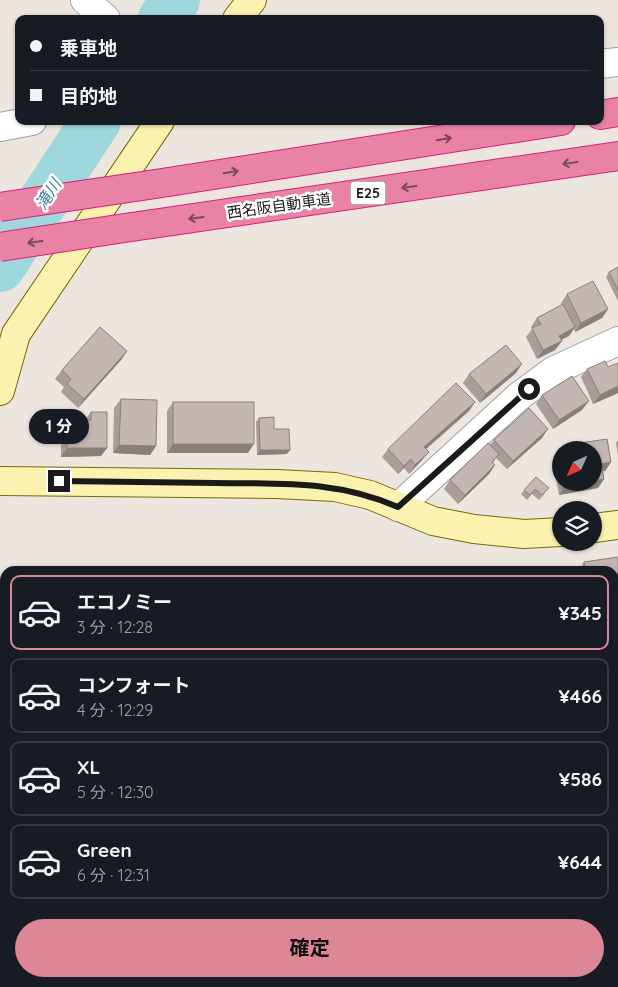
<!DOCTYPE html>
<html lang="ja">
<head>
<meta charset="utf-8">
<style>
  :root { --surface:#171b24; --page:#20242c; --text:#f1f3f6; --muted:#9ea1a6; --line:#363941; --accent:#dd8696 }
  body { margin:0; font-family:Quicksand,"Noto Sans JP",sans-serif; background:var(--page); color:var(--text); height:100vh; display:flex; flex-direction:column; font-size:19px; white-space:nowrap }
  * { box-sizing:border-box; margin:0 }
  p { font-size:16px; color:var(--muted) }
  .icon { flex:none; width:28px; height:28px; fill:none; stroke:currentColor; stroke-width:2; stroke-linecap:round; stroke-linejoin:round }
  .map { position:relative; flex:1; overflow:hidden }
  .drawer { position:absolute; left:0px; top:566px; width:619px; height:421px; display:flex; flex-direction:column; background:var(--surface); border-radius:15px 15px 0 0; box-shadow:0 1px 4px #0004 }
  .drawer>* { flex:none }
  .top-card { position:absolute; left:15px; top:15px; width:589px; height:110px; border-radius:10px; box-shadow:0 1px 4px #0004; display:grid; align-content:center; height:110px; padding:0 15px; background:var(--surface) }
  .needle { width:32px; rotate:225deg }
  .controls { position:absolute; left:552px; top:441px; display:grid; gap:10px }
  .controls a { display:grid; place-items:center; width:50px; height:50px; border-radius:50%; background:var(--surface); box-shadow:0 1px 4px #0004; font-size:25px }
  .end { position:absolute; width:22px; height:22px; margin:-11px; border:6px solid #1a1a1a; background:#fff; box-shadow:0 0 0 2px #fff }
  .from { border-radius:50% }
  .bubble { position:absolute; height:35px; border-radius:18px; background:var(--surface); box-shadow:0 1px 4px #0004; font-size:16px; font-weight:700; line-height:35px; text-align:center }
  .top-card b { display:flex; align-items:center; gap:18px; height:48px; font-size:19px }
  .top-card b+b { border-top:1px solid var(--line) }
  .top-card i { width:12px; height:12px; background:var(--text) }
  ul { padding:9px 0 0; list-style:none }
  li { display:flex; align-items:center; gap:15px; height:75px; margin:0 10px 8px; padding:0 5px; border:2px solid var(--line); border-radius:10px }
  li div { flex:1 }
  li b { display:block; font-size:19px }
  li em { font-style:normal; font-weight:700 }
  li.on { border-color:var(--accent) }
  li>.icon { width:45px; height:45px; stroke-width:1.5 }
  .action { display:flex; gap:10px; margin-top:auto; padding:10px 15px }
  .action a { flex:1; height:58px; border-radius:30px; background:var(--accent); color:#111; font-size:20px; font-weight:700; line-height:58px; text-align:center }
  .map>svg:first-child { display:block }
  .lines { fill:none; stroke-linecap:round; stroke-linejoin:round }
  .river { stroke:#9ed8dc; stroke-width:50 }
  .street-casing { stroke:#a1a1a1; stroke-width:30 }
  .secondary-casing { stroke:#716b02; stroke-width:30 }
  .highway-casing { stroke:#d81f7c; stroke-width:30 }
  .street { stroke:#fff; stroke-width:28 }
  .secondary { stroke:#fbf2af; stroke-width:28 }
  .highway { stroke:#e883a6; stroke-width:28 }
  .highway-bridge-casing { stroke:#d81f7c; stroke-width:30; stroke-linecap:butt }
  .highway-bridge { stroke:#e883a6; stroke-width:28 }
  .wall { fill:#a99d9a }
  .shaded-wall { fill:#89807d }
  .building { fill:#c4b7b3; stroke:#89807d }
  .oneway { stroke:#774959 }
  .route { stroke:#1a1a1a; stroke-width:6 }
  .labels { text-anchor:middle; stroke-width:5; stroke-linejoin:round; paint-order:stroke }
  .shield { fill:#fff; stroke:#5f5f5f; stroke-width:1 }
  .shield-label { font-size:14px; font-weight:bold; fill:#1a1a1a }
  .street-label { font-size:15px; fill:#1a1a1a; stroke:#fff }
  .water-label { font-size:16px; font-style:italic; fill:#417d9c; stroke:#fff }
</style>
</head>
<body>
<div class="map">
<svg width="618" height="987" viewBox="0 0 618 987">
  <rect width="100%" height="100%" fill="#ede6df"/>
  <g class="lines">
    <!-- river -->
    <g class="river">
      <polyline points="163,19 175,0"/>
      <polyline points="0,267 96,121"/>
    </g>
    <!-- street casing -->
    <g class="street-casing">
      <g id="street">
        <polyline points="85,0 106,19"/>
        <polyline points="600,64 618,62"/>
        <polyline points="0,127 32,121"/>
        <polyline points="398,507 518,397 553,371 618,341"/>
        <polyline points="0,967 5,968"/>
        <polyline points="32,982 38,987"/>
      </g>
    </g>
    <!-- secondary casing -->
    <g class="secondary-casing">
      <g id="secondary">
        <polyline points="237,19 252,0"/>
        <polyline points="0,391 16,334 160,121"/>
        <polyline points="0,481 277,484 335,487 370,495 433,521 474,529 524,534 561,532"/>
        <polyline points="594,528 618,525"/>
      </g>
    </g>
    <!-- highway casing -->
    <g class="highway-casing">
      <g id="highway">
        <polyline points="600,115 618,112"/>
        <polyline points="149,185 561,121"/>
        <polyline points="118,229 618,156"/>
      </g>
    </g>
    <!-- street -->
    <use href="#street" class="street"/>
    <!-- secondary -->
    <use href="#secondary" class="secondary"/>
    <!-- highway -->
    <use href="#highway" class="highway"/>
    <!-- highway-bridge casing -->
    <g class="highway-bridge-casing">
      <g id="highway-bridge">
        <polyline points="0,207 149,185"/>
        <polyline points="0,247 118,229"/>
      </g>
    </g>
    <!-- highway-bridge -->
    <use href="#highway-bridge" class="highway-bridge"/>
  </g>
  <!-- wall -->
  <g class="wall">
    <polygon points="618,267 618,301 606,277 609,272"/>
    <polygon points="567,294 608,309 602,318 575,332 574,329 569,336 561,340 562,341 555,350 537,359 526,337 532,329 531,327 537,318 562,305 561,303"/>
    <polygon points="127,351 121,360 78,408 61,392 64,387 55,379 62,370"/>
    <polygon points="608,367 618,393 593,404 581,377 587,369"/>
    <polygon points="516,373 480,403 463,383 469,374"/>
    <polygon points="542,395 582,410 553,429 536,404"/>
    <polygon points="121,399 156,446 150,455 113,453 114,408"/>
    <polygon points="173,402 248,453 167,453 167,411"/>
    <polygon points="475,402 469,411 426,449 429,452 422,460 409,474 404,468 398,474 382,457 388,449"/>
    <polygon points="91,412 107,448 101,456 61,457 61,445 67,436 73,436 73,429 79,420 85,420"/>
    <polygon points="259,418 274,429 287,454 257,455 256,422"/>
    <polygon points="542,438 507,469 496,458 493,463 495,465 489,474 458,504 444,489 450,480 490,445 494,440"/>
    <polygon points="607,439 611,462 605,471 603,471 604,479 598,488 559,495 555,471 561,462 561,482 594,482 594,450 576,450 580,443"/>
    <polygon points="618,440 618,456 616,443"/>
    <polygon points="536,477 545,493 539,500 532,494 527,500 521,494"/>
    <polygon points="618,557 618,600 614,600 614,571 578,571 584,562"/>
    <polygon points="618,870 618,898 614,895 614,879"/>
    <polygon points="5,932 5,939 2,937"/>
    <polygon points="54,982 85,982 81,987 60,987"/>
  </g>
  <!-- shaded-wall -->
  <g class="shaded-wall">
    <polygon points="608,309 602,318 575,332 581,323"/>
    <polygon points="575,327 569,336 553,344 559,336"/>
    <polygon points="562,341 555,350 537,359 543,350"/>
    <polygon points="127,351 121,360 78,408 84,399"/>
    <polygon points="522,364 516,373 480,403 486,394"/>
    <polygon points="618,386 618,393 593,404 600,395"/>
    <polygon points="589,401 582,410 553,429 559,420"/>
    <polygon points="475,402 469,411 418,456 424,447"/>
    <polygon points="548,429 542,438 507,469 513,461"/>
    <polygon points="173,444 254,444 248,453 167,453"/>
    <polygon points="119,445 156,446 150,455 113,453"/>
    <polygon points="67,448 107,448 101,456 61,457"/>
    <polygon points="260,450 290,450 287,454 257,455"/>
    <polygon points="429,452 422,460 409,474 415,465"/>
    <polygon points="411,459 404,468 398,474 404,466"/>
    <polygon points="611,462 605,471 595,472 601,464"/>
    <polygon points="495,465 489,474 458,504 465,495"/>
    <polygon points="604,479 598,488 559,495 565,486 585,482 594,482 594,481"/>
    <rect x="614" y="592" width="4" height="8"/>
  </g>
  <!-- building -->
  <g class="building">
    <polygon points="618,267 618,290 609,272"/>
    <polygon points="593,281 608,309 581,323 567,294"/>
    <polygon points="563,304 575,327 559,336 562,341 543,350 532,328 541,324 537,318"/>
    <polygon points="100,327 127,351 84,399 67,384 71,379 62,370"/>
    <polygon points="506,345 522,364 486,394 469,374"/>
    <polygon points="605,361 608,367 618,363 618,386 600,395 587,369"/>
    <polygon points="572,376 589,401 559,420 542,395"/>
    <polygon points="456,383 475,402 424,447 429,452 415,465 411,459 404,466 388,449"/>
    <polygon points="121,399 157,400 156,446 119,445"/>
    <rect x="173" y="402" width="81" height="42"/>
    <polygon points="529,408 548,429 513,461 494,440"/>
    <polygon points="91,412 107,412 107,448 67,448 67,436 80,436 79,420 91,420"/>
    <polygon points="274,417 274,429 289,429 290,450 260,450 259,418"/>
    <polygon points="607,439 611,462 601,464 604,479 594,481 594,450 582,450 580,443"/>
    <polygon points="488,443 499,454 492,462 495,465 465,495 450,480"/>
    <polygon points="536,477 549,488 542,495 535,489 530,495 524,490"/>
    <polygon points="565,482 585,482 565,486"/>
    <polygon points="618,557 618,592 614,592 614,571 586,571 584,562"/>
    <polygon points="618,872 618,891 614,889 614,881"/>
    <polygon points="72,982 84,982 81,987 78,987"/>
  </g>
  <!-- one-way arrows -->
  <defs><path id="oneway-shaft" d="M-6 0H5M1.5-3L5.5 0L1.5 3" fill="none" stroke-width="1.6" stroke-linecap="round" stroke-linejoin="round" transform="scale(1.25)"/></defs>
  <g class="oneway">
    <use href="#oneway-shaft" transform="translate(444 139) rotate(-9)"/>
    <use href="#oneway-shaft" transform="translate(570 163) rotate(172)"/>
    <use href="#oneway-shaft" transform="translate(231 172) rotate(-9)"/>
    <use href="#oneway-shaft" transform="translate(409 187) rotate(172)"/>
    <use href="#oneway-shaft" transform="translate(196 218) rotate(172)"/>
    <use href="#oneway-shaft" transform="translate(35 242) rotate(172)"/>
  </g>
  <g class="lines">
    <!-- route -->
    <path class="route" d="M59 481C111 482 163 482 215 483 281 484 336 480 398 507L529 389"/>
  </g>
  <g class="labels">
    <!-- shield labels -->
    <rect class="shield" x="350.5" y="181.5" width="35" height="23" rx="4"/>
    <g class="shield-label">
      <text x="368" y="198">E25</text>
    </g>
    <!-- street labels -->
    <g class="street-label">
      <text transform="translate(279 206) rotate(-8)" y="5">西名阪自動車道</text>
    </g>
    <!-- water labels -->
    <g class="water-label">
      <text transform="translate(48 194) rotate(-57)" y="6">滝川</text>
    </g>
  </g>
</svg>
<div class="controls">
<a><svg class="needle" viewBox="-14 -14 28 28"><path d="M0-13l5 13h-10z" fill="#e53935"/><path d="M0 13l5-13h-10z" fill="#9ea1a6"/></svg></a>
<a><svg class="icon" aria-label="layers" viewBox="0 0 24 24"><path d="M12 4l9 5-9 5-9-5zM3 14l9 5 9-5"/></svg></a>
</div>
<i class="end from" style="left:529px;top:389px"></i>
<i class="end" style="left:59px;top:481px"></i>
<div class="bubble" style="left:29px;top:409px;width:60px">1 分</div>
<div class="top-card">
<b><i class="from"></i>乗車地</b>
<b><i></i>目的地</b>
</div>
<section class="drawer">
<ul>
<li class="on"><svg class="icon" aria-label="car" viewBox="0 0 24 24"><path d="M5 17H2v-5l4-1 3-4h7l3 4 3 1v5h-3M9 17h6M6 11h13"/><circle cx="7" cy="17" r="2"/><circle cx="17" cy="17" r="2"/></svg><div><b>エコノミー</b><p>3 分 · 12:28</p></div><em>¥345</em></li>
<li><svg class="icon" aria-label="car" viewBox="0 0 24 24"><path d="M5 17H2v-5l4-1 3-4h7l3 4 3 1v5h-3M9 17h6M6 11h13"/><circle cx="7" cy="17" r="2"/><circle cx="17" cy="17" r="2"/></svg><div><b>コンフォート</b><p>4 分 · 12:29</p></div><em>¥466</em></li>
<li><svg class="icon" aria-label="car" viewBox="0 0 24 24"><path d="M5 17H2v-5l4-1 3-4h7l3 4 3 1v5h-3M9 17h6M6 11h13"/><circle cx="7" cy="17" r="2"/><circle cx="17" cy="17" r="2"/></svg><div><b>XL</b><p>5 分 · 12:30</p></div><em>¥586</em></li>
<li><svg class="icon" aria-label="car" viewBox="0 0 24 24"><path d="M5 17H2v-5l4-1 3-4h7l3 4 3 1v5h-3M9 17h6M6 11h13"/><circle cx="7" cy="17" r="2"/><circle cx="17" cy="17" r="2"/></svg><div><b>Green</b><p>6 分 · 12:31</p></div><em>¥644</em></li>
</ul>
<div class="action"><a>確定</a></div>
</section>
</div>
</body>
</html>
